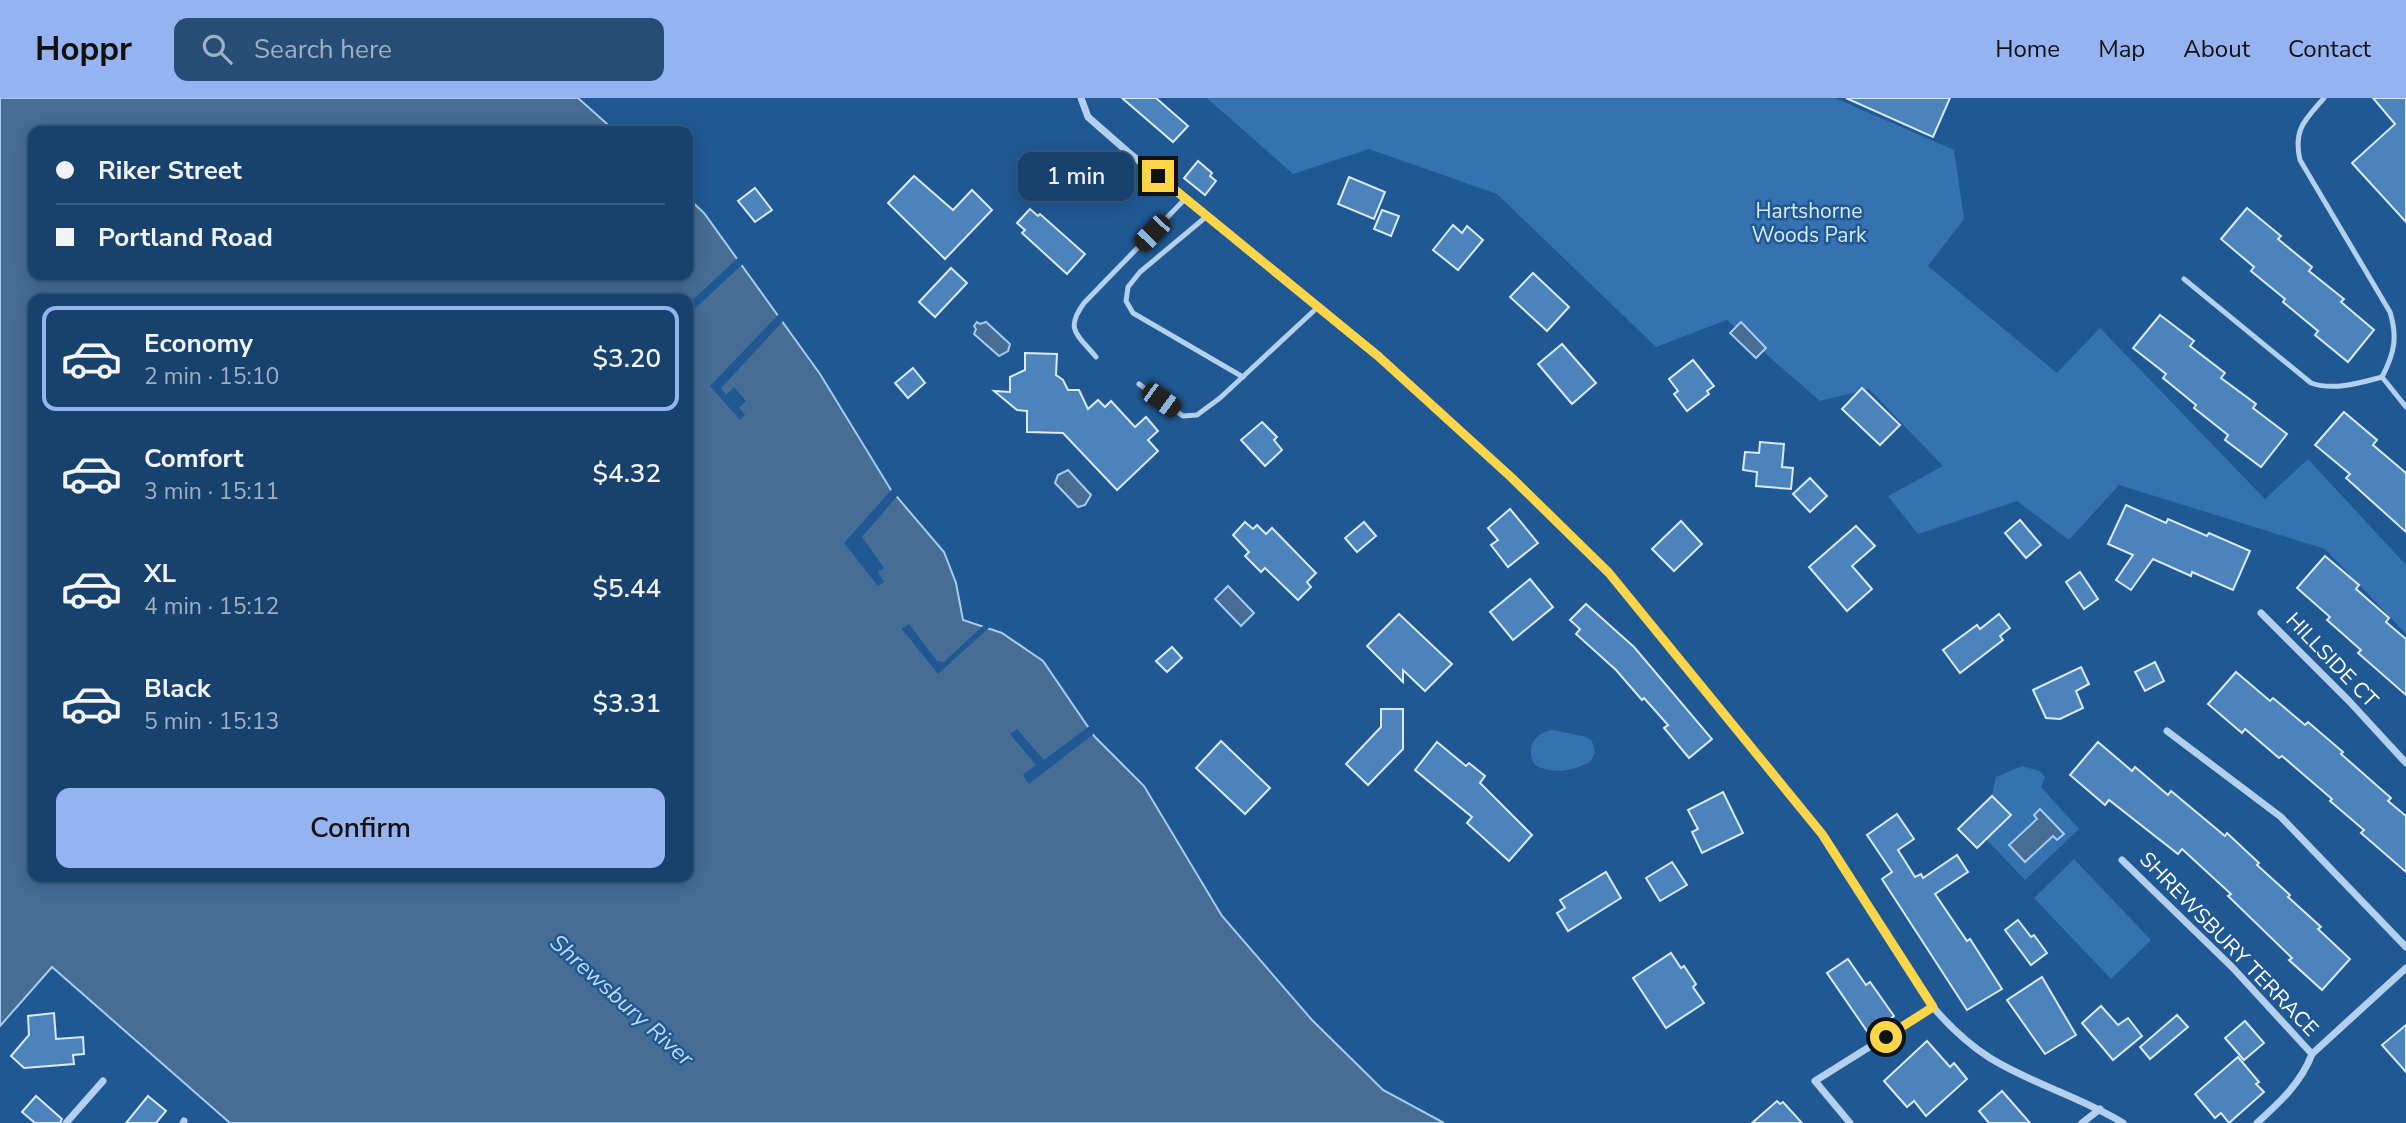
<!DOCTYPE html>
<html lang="en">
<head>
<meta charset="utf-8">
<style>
  :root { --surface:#18426e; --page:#254d76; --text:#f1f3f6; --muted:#9fb0c2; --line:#365b81; --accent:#95b2f1 }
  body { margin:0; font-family:"Nunito Sans",sans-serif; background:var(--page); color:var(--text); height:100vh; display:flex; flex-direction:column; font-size:26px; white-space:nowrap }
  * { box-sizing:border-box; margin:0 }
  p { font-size:23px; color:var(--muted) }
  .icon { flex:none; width:38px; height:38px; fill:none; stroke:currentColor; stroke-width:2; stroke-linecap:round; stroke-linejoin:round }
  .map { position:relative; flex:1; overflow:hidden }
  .side { position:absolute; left:28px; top:196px; width:665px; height:588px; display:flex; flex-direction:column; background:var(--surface); border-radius:14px; box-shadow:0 4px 18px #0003,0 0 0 2px var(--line) }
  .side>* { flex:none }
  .guide { position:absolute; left:28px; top:28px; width:665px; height:154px; border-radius:14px; box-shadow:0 4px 18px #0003,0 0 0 2px var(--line); display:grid; align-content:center; height:154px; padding:0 28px; background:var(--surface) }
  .end { position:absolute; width:32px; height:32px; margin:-16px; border:9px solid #ffd54a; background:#111; box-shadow:0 0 0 4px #111 }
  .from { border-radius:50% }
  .bubble { position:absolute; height:49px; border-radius:14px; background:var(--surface); box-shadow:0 4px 18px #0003,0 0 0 2px var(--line); font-size:23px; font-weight:600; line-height:49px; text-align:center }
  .car { position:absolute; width:21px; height:42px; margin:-21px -10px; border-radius:9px; box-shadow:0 0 5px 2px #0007; background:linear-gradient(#222 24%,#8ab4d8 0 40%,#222 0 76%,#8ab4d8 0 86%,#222 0) }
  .guide b { display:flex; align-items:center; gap:24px; height:66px; font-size:26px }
  .guide b+b { border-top:2px solid var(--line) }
  .guide i { width:18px; height:18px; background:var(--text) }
  ul { padding:12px 0 0; list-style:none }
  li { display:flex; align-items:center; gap:21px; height:105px; margin:0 14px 10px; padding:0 14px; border:4px solid transparent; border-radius:14px }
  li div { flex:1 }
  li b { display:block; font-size:26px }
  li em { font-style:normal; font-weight:600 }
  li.selected { border-color:var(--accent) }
  li>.icon { width:63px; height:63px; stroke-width:1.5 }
  .primary-button { display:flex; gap:14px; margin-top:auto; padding:14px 28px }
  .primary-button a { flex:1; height:80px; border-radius:14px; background:var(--accent); color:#111; font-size:28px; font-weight:600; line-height:80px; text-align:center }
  header { display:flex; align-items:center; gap:42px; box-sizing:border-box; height:98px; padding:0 35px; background:var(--accent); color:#111 }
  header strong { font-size:33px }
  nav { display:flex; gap:38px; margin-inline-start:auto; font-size:24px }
  .search { width:490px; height:63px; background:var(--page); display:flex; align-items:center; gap:18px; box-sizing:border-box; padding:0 24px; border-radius:14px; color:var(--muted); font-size:26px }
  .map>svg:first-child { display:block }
  .green { fill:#3472b1 }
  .water { fill:#456d96; stroke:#a6ccef; stroke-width:2; fill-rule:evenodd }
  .pier { fill:#205893 }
  .building { fill:#4d83bb; stroke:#d8e9fa; stroke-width:2 }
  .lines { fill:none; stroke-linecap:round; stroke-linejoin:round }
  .service { stroke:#b3d0ee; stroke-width:5 }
  .minor { stroke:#b3d0ee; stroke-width:7 }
  .route { stroke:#ffd54a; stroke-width:9 }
  .labels { text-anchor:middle; stroke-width:5; stroke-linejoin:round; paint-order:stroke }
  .park-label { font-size:21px; fill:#d8e9fa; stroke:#205893 }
  .street-label { font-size:21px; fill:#fff; stroke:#205893 }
  .water-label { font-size:23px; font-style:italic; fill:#bfdaf4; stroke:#205893 }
</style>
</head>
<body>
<header>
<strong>Hoppr</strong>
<div class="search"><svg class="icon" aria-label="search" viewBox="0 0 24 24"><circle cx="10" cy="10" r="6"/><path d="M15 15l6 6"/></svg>Search here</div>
<nav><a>Home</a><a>Map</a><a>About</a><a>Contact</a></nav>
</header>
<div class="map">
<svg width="2406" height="1025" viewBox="0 0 2406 1025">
  <rect width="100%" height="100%" fill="#205893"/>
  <!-- green -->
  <g class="green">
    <polygon points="1207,0 1835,0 1954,52 1964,121 1928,168 2057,275 2100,230 2265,401 2308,361 2406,467 2406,536 2325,451 2119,387 2069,442 2017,403 1918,436 1888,398 1943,368 1869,291 1820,303 1727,222 1656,249 1497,96 1369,51 1293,76"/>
    <path d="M1553 632 1586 639 1592 643 1595 655 1590 664C1572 673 1553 677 1535 667 1525 650 1534 635 1553 632Z"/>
    <polygon points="2022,668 2039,673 2045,679 2041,689 2079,731 2025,782 1986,741 1958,731 1992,698 1996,679"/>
    <polygon points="2074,761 2151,842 2111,881 2034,800"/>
  </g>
  <!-- water -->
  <g class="water">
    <path d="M0 0H578L615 33H33V177H688V100L704 115 820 276 891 392 944 454 956 485 963 522 1002 535 1043 563 1095 639 1144 688 1222 818 1312 922 1383 992 1444 1025H230L52 869 0 928ZM33 201H688V779H33Z"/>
    <polygon points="977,224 980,226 986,224 1010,246 1008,253 999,258 974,236 976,231 974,228"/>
    <polygon points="1741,224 1766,250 1756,260 1730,235"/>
    <polygon points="1068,372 1091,397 1085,407 1078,409 1055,385 1058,377"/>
    <polygon points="1228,488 1254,515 1241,528 1215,501"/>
    <polygon points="2040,711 2064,736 2057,742 2053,738 2025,764 2009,747 2037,721 2034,717"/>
  </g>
  <!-- pier -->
  <g class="pier">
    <polygon points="740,158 744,165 688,217 688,206"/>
    <polygon points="780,215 785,221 721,290 726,297 734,289 746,303 739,310 745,317 740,322 710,288"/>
    <polygon points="894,389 899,396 862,439 884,470 878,474 884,484 878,488 844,445"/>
    <polygon points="909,526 937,563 944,564 985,526 991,528 938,576 902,531"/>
    <polygon points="1091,627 1096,634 1029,686 1023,677 1036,667 1010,636 1017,631 1044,662"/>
  </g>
  <!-- building -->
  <g class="building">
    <polygon points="1122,0 1156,0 1188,28 1173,44"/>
    <polygon points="1846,0 1950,0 1933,39"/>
    <polygon points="2373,0 2406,0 2406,124 2352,65 2395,26"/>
    <polygon points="1198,63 1212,75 1210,78 1216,83 1205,97 1184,80"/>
    <polygon points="914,78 953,112 972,92 992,112 945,161 888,105"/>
    <polygon points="1349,79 1385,94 1374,121 1338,106"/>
    <polygon points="755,90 772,112 755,124 738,103"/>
    <polygon points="2247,110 2281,138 2278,141 2312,169 2309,173 2344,201 2341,204 2374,232 2348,264 2315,237 2318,233 2283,204 2285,201 2251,173 2254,169 2221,141"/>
    <polygon points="1030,111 1038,118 1040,116 1085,156 1067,176 1022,135 1025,132 1017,125"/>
    <polygon points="1382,112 1399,118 1391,138 1374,131"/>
    <polygon points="1453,127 1462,135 1467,128 1483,142 1458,172 1433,152"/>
    <polygon points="951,170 967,185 935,219 919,204"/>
    <polygon points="1533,175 1569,209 1547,233 1510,199"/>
    <polygon points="2160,217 2194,243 2190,248 2225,275 2221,280 2256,306 2253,310 2287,336 2261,369 2225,342 2228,337 2194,310 2196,307 2163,280 2166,276 2133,250"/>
    <polygon points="1562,246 1596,285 1572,306 1538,266"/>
    <polygon points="1025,255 1057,256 1056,277 1063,282 1068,292 1079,292 1088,311 1098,302 1105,309 1111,303 1135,329 1146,319 1158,333 1148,342 1158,353 1117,392 1063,335 1027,334 1027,313 1017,312 994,293 1010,294 1010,279 1025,272"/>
    <polygon points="1693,262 1714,288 1707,293 1709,296 1687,313 1674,296 1678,293 1669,281"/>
    <polygon points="913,270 925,285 908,300 895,285"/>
    <polygon points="1862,290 1900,327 1880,347 1842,311"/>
    <polygon points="2344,314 2377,342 2373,347 2406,375 2406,434 2346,380 2350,376 2315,347"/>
    <polygon points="1262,324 1277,339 1274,342 1282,352 1265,368 1241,342"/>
    <polygon points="1760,344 1784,346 1782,369 1793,370 1791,391 1756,388 1757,374 1743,372 1745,354 1759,355"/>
    <polygon points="1810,380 1827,398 1810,414 1793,396"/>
    <polygon points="2126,407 2166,425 2168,421 2207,438 2209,435 2250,453 2233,492 2192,474 2191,478 2153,461 2131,492 2116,482 2133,457 2108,446"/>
    <polygon points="1510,411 1538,445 1508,469 1491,447 1498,442 1488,430"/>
    <polygon points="2020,422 2041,447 2026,460 2005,435"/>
    <polygon points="1681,423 1702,446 1674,473 1652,451"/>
    <polygon points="1245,424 1253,431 1257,427 1266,436 1272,430 1316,475 1307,484 1311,489 1298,502 1265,470 1261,474 1245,458 1249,454 1233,437"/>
    <polygon points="1364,424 1376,438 1357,454 1345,440"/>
    <polygon points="1856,428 1875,448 1852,468 1872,491 1847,513 1809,469"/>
    <polygon points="2325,458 2359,487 2356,491 2389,520 2386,524 2406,541 2406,597 2358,555 2361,552 2327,522 2330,519 2297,490"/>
    <polygon points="2080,474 2098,501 2084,511 2066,484"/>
    <polygon points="1530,481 1553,509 1513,542 1490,514"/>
    <polygon points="1586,506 1634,549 1712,641 1689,660 1664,630 1668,627 1644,600 1642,602 1616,572 1576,536 1580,531 1570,522"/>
    <polygon points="1399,516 1452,566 1425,593 1403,572 1403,584 1367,548"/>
    <polygon points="1999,516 2010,530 2000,538 2003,542 1960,575 1943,552 1977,527 1980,531"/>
    <polygon points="1172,549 1182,560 1167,574 1156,563"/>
    <polygon points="2155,564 2164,583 2145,593 2135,574"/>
    <polygon points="2081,569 2089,586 2076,593 2083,610 2060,621 2046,620 2033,592"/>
    <polygon points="2236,574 2270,603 2273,600 2305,627 2308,624 2343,654 2341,656 2391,700 2388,703 2406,718 2406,774 2361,735 2364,732 2330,703 2332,701 2282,658 2279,660 2245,631 2242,635 2208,606"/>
    <polygon points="1381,611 1403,611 1403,651 1368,687 1346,666 1381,629"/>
    <polygon points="1221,643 1270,690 1245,716 1196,670"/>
    <polygon points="1437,644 1466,668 1469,665 1485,678 1480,685 1532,737 1509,763 1467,725 1472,719 1415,672"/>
    <polygon points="2098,644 2132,673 2135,669 2168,697 2171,693 2225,738 2227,735 2259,765 2257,767 2290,797 2288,799 2321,829 2318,831 2350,861 2322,892 2289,862 2292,860 2228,798 2231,796 2182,751 2178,756 2109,702 2105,707 2070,677"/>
    <polygon points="1723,694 1743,735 1702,755 1692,734 1698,731 1688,712"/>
    <polygon points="1992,698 2011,717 1977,750 1958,731"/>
    <polygon points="1897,716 1914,741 1898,752 1915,779 1921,776 1923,780 1957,757 1968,774 1935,796 1967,843 1970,841 2002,891 1967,912 1882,781 1892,774 1867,737"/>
    <polygon points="1672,764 1687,787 1660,803 1646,780"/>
    <polygon points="1606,774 1621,800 1568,833 1557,815 1565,810 1560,802"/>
    <polygon points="2018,822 2031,839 2034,837 2047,855 2031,867 2005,832"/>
    <polygon points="1671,855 1681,870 1684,868 1696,886 1693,889 1704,905 1666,930 1633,880"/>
    <polygon points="1848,861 1866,887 1870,884 1894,918 1869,936 1827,875"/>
    <polygon points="2042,879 2076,937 2045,956 2007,902"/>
    <polygon points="2101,908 2118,927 2128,920 2142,938 2113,962 2082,925"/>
    <polygon points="54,915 56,941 83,939 84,956 73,957 74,966 24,970 11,958 29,937 28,918"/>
    <polygon points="2177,917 2188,929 2150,961 2140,949"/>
    <polygon points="2245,923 2264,945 2244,962 2225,940"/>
    <polygon points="2406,927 2406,974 2382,947"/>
    <polygon points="1927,943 1950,969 1954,965 1967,981 1926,1018 1914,1003 1907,1009 1884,983"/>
    <polygon points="2238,959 2259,984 2256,986 2264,994 2229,1025 2221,1015 2215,1020 2195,996"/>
    <polygon points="2002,993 2030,1025 1989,1025 1979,1013"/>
    <polygon points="36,998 62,1021 60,1025 35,1025 22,1014"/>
    <polygon points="148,998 166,1013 156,1025 126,1025"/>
    <polygon points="1777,1003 1780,1006 1783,1004 1802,1025 1752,1025"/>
  </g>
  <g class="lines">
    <!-- service -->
    <g class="service">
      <polyline points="1207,118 1140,174 1128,189 1126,203 1133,215 1243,279"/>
      <path d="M2184 181 2311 285C2333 293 2360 285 2382 279 2394 256 2398 240 2390 214L2300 62C2293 31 2305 22 2324 0"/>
      <path d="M1096 259C1078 237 1064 232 1084 205L1186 100"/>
      <polyline points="2382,279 2406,309"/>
      <polyline points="1139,286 1183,318 1197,317 1220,300 1319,208"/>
    </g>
    <!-- minor -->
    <g class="minor">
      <path d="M1081 0 1088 19 1128 54 1379 258 1512 380 1609 476 1822 736 1933 909C1950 929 1968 946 1990 960 2032 986 2081 999 2123 1025"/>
      <polyline points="2261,515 2349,603 2406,665"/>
      <polyline points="2167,633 2281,719 2406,849"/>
      <polyline points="2122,762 2233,870 2312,956"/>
      <polyline points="66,1025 103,983"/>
      <polyline points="183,1025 184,1023"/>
      <polyline points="1850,1025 1815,983 1933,909"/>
      <polyline points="2082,1025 2100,1011"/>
      <path d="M2257 1025C2280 1004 2301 985 2312 956L2406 870"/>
    </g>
  </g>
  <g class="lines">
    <!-- route -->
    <polyline class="route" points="1158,78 1378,258 1512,380 1609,475 1822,736 1933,909 1886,939"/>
  </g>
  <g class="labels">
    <!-- park labels -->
    <g class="park-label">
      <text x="1809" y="120">Hartshorne<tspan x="1809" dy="24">Woods Park</tspan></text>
    </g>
    <!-- street labels -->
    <g class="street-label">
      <text transform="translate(2332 562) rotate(46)" y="7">HILLSIDE CT</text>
      <text transform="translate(2229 846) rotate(46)" y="7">SHREWSBURY TERRACE</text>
    </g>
    <!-- water labels -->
    <g class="water-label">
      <text transform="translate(622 902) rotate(42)" y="8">Shrewsbury River</text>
    </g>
  </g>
</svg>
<i class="end from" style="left:1886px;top:939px"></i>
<i class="end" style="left:1158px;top:78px"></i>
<div class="bubble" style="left:1018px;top:54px;width:116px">1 min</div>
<i class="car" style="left:1152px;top:135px;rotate:224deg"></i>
<i class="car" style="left:1161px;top:302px;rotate:126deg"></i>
<div class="guide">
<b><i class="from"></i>Riker Street</b>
<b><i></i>Portland Road</b>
</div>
<section class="side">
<ul>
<li class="selected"><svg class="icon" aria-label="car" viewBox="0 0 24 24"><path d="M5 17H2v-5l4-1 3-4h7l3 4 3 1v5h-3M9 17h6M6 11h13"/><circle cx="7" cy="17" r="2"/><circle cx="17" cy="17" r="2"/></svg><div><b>Economy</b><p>2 min · 15:10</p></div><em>$3.20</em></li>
<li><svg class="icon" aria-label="car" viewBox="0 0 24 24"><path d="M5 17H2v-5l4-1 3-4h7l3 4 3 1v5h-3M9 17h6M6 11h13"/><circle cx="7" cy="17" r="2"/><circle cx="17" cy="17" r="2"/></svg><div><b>Comfort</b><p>3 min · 15:11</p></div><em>$4.32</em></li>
<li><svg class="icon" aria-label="car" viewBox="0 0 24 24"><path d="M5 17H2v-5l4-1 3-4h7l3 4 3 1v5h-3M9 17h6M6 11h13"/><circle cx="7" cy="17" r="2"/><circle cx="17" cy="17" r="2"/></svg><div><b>XL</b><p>4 min · 15:12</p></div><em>$5.44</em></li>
<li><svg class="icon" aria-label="car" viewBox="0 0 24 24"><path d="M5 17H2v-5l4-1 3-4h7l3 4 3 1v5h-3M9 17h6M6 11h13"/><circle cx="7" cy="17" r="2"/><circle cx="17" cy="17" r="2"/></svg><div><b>Black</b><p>5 min · 15:13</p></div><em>$3.31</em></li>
</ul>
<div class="primary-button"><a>Confirm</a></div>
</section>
</div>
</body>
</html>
